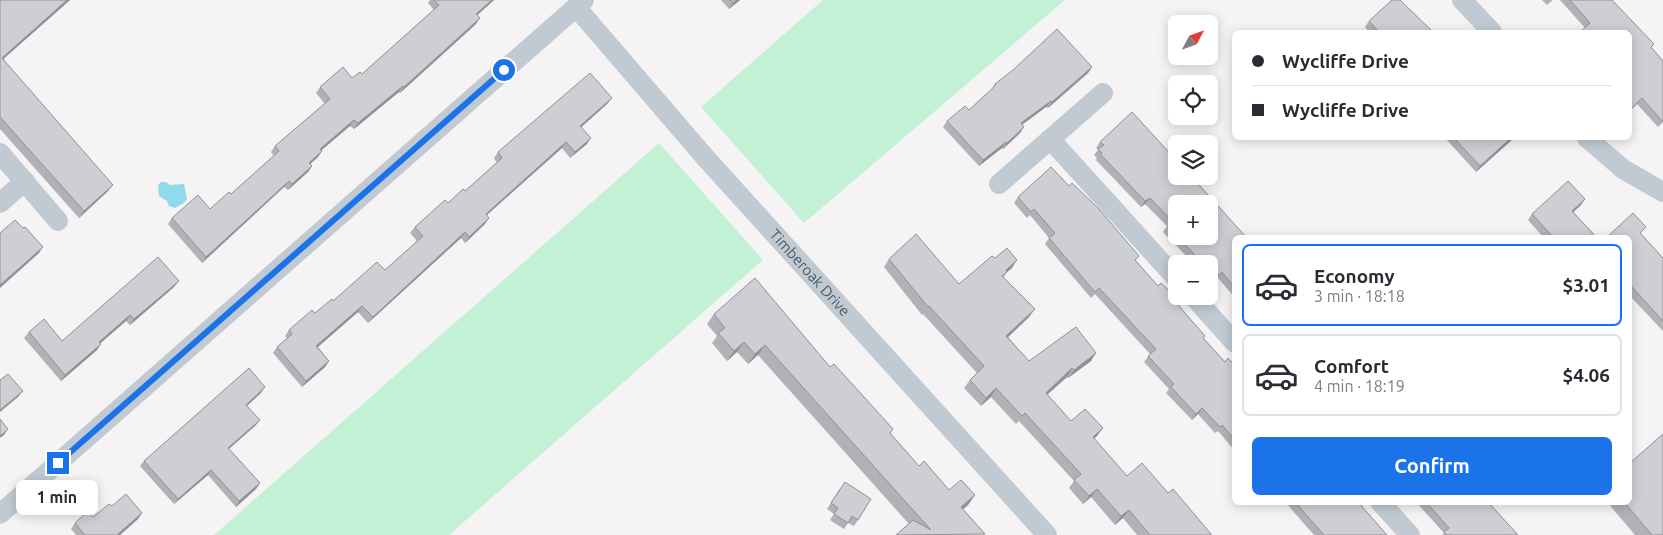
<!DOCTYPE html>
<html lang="en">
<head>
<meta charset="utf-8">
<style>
  :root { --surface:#fff; --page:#f2f2f3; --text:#2b2b33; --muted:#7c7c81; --line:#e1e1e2; --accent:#1a73e8 }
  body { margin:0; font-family:Ubuntu,sans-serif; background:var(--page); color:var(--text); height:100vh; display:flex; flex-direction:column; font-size:19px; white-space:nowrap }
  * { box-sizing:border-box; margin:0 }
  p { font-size:16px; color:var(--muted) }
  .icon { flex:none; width:28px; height:28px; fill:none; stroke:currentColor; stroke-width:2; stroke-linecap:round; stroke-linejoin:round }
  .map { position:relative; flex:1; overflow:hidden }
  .side { position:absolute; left:1232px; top:235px; width:400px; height:270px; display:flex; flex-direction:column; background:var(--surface); border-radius:8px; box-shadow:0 2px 12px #0003 }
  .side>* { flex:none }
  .banner { position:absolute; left:1232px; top:30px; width:400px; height:110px; border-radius:8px; box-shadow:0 2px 12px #0003; display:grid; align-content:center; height:110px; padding:0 20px; background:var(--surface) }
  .needle { width:32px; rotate:49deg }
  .controls { position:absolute; left:1168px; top:15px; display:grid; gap:10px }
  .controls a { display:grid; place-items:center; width:50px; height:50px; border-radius:8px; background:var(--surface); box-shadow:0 2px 12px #0003; font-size:25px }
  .end { position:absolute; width:22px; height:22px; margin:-11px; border:6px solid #1a73e8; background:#fff; box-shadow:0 0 0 2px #fff }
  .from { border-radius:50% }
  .bubble { position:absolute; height:35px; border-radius:8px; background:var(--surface); box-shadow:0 2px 12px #0003; font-size:16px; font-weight:700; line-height:35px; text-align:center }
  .banner b { display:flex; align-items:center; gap:18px; height:48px; font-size:19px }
  .banner b+b { border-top:1px solid var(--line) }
  .banner i { width:12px; height:12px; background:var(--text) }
  ul { padding:9px 0 0; list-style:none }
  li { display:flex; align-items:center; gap:15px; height:82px; margin:0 10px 8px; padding:0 10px; border:2px solid var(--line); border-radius:8px }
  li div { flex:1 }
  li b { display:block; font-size:19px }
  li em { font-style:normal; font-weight:700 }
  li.active { border-color:var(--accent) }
  li>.icon { width:45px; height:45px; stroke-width:1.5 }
  .primary-button { display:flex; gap:10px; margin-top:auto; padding:10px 20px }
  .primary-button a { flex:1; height:58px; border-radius:8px; background:var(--accent); color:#fff; font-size:20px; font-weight:700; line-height:58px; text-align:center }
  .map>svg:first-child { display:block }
  .green { fill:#c3f1d5 }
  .water { fill:#90daee }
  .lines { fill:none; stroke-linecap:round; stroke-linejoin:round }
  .minor { stroke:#c1cad2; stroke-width:20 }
  .wall { fill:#b0b2b7; fill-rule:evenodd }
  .shaded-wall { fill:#909195 }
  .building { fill:#cdcfd5; stroke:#909195 }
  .route { stroke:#1a73e8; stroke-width:6 }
  .labels { text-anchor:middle; stroke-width:4; stroke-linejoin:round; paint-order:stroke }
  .street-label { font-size:15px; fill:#4a5661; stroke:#fff }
</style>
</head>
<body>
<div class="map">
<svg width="1663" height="535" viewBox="0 0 1663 535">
  <rect width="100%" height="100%" fill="#f5f3f3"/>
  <!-- green -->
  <g class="green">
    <polygon points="823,0 1065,0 804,223 701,107"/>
    <polygon points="659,143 763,260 449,535 214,535"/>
  </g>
  <!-- water -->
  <polygon class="water" points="161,182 166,182 170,185 184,184 187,199 184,203 175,208 169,206 167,201 159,196 158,185"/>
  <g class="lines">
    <!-- minor -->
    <g class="minor">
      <polyline points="1462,0 1492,32"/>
      <path id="s1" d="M576 7 704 156 1047 535"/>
      <polyline points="1587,138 1623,169 1663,192"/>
      <polyline points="1050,139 1176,278"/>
      <polyline points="0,153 58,221"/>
      <polyline points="999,184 1103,93"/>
      <polyline points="0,203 25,181"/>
      <polyline points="1193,296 1235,343"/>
      <polyline points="1380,502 1410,535"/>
      <polyline points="0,514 584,0"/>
    </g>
  </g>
  <!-- wall -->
  <g class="wall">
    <polygon points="0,0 70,0 3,59 108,191 79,218 0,129"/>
    <polygon points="430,0 494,0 477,15 476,24 400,93 399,92 354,129 350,126 321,150 322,151 318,157 310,164 312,166 308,172 288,190 284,187 202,263 168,224 172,218 210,209 231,194 274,156 271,152 275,146 325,104 316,93 320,87 352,78 362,74 434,10 428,3"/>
    <polygon points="721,0 740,0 729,9"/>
    <polygon points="1542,0 1553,0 1547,5"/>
    <polygon points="1560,0 1612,0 1651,48 1663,61 1663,122 1658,127 1637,104 1630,111 1630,32 1585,28"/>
    <polygon points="1369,21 1433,32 1369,32 1365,27"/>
    <polygon points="1092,67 1088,73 1048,108 1046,107 1022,125 1020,133 1003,149 1002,148 979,166 943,127 947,121 969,110 991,90 995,84"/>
    <polygon points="612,98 607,104 581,127 587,144 570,158 562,148 487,215 485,224 465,243 461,238 368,323 358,312 318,347 329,361 325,367 302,387 273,353 277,347 287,338 285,336 289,330 333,301 385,270 417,241 410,233 415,227 448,203 465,191 497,163 494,158 498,152"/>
    <polygon points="1445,138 1514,138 1476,172"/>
    <path d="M1100 142 1235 238V298L1218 278 1214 281 1209 275V264H1198L1196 261 1193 263 1163 232 1167 226 1145 204 1141 207 1096 160 1097 158 1094 155 1098 150 1096 148ZM1176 204 1209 236H1176Z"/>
    <polygon points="1069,186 1139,256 1135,261 1158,286 1175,296 1173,299 1205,336 1203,338 1225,362 1235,366 1235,451 1218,431 1215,433 1198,414 1192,420 1166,393 1169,389 1144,362 1150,354 1095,294 1091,298 1045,244 1049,238 1030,215 1027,218 1014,203 1018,197"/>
    <polygon points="1581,205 1573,212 1597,238 1544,238 1528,220 1532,214"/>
    <polygon points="1641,234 1663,258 1663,331 1630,296 1630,238"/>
    <polygon points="995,258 1012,268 1006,273 1003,277 1029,317 1008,337 1029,361 1091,361 1068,378 1067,377 1047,395 1071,421 1103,428 1094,439 1127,476 1168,493 1211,535 1137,535 1123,518 1115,525 1091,497 1083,504 1069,488 1074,481 1019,421 1016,424 991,397 981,406 964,388 970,380 977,373 923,314 922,315 884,267 889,259 959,284"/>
    <polygon points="174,287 130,325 126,321 100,343 97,350 61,381 24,338 29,332 62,341"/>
    <polygon points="1235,303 1235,311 1232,308"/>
    <polygon points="714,314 830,367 919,466 949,490 975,495 968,505 963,509 985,534 896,535 909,524 758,355 748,364 737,352 727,361 712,343 717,336 707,324"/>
    <polygon points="261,393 247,406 256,425 229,449 260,483 256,489 236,507 208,475 174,504 140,466 144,461"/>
    <polygon points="840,488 858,520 854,526 848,523 844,529 830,520 834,514 827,509"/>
    <polygon points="1285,502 1358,502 1387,535 1314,535"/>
    <polygon points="1416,502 1488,502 1518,535 1442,535 1444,533"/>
    <polygon points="1607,502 1630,502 1663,535 1635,535"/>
    <polygon points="112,506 142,513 138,519 120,535 76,535 71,529 75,523 93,517"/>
  </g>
  <!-- shaded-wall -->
  <g class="shaded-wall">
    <polygon points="67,0 70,0 0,62 2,58"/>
    <polygon points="492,0 494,0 472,20 476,14"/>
    <polygon points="737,0 740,0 729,9 733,3"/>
    <polygon points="480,18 476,24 400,93 404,87"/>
    <polygon points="1092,67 1088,73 1048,108 1052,102"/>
    <polygon points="403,86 399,92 354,129 358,123"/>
    <polygon points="612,98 607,104 576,132 580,126"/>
    <polygon points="1051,101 1046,107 1016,129 1021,123"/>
    <polygon points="354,120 350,126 316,155 320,149"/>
    <polygon points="1024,127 1020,133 1003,149 1007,143"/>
    <polygon points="591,138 587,144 570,158 575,152"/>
    <polygon points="1511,138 1514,138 1476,172 1480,166"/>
    <polygon points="566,142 562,148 481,220 486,214"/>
    <polygon points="1006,142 1002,148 979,166 983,160"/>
    <polygon points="322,151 318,157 305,169 309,163"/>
    <polygon points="312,166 308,172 288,190 292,184"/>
    <polygon points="289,181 284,187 202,263 206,257"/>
    <polygon points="113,185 108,191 79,218 84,211"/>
    <polygon points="1150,198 1145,204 1141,207 1145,201"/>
    <polygon points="1585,199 1581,205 1568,217 1572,211"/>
    <polygon points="489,218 485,224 465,243 469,237"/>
    <polygon points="465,232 461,238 368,323 373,317"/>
    <polygon points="43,247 39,253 0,288 0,285"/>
    <polygon points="1017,260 1012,268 1006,273 1001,280 997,284 1006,270"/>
    <polygon points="179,281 174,287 130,325 134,319"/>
    <polygon points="362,306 358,312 312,352 316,346"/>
    <polygon points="1035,309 1029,317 1001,344 1006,336"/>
    <polygon points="130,315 126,321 95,348 99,342"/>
    <polygon points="744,342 737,352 727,361 734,351"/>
    <polygon points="101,344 97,350 61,381 65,375"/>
    <polygon points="765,345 758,355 748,364 755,354"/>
    <polygon points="1096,353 1091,361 1068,378 1074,370"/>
    <polygon points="329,361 325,367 302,387 306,381"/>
    <polygon points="1072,368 1067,377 1040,401 1046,393"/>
    <polygon points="265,387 261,393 242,410 246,405"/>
    <polygon points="996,388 991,397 981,406 986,398"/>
    <polygon points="23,391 18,397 0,412 0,410"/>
    <polygon points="1202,408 1198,414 1192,420 1196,414"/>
    <polygon points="260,420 256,425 224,453 228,448"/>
    <polygon points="1103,428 1097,436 1087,445 1093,437"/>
    <polygon points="8,429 4,435 0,438 0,436"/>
    <polygon points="211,470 208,475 174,504 178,499"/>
    <polygon points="260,483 256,489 236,507 239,501"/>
    <polygon points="1097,489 1091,497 1083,504 1089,496"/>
    <polygon points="975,495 968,505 954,517 961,507"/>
    <polygon points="1129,510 1123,518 1115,525 1121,516"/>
    <polygon points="142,513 138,519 120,535 117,535"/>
  </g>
  <!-- building -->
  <g class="building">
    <polygon points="0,0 67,0 2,58 113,185 84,211 0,117"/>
    <polygon points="434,0 492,0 476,14 480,18 404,87 403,86 358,123 354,120 320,149 322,151 309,163 312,166 292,184 289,181 206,257 172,218 198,195 210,209 229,192 231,194 279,151 275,146 330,99 320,87 343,67 352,78 360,72 362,74 439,5"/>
    <polygon points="730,0 737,0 733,3"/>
    <polygon points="1392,0 1400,0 1433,32 1379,32 1369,21"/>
    <polygon points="1570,0 1612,0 1654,44 1651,47 1663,61 1663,120 1662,121 1642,98 1632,108 1630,106 1630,32 1580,32 1590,23"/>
    <polygon points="1057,29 1092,67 1052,102 1051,101 1021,123 1024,127 1007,143 1006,142 983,160 947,121 965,106 969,110 996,85 995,84 1013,70"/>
    <polygon points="590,73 612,98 580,126 591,138 575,152 566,142 486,214 489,218 469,237 465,232 373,317 362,306 316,346 329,361 306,381 277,347 292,334 289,330 312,310 315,313 332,299 333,301 377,262 385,270 423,236 415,227 445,200 448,203 463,189 465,191 502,158 498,152"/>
    <polygon points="1132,112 1176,160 1176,176 1191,176 1247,238 1235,238 1235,288 1222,272 1219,275 1209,264 1200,255 1197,257 1177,236 1209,236 1209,204 1176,204 1176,235 1168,226 1173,222 1150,198 1145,201 1100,154 1102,153 1098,149 1104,145 1100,142"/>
    <polygon points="1454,138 1511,138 1480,166"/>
    <polygon points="1051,167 1069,186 1072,183 1098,208 1139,256 1135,260 1158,286 1161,283 1175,296 1172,298 1205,336 1203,338 1225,362 1228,358 1235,366 1235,440 1222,425 1220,427 1202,408 1196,414 1171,387 1174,384 1148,356 1156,349 1099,288 1095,292 1049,238 1055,233 1034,209 1031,212 1018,197"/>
    <polygon points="1568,181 1585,199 1572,211 1597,238 1554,238 1532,214"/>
    <polygon points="1633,213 1646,227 1640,233 1663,258 1663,321 1631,286 1630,286 1630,238 1606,238"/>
    <polygon points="15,220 23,228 25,227 43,247 0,285 0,233"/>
    <polygon points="916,234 959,284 992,256 995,258 1007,248 1017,260 1006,270 1007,272 1002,276 1035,309 1006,336 1029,361 1076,327 1096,353 1074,370 1072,368 1046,393 1071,421 1085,409 1103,428 1093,437 1127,476 1142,463 1168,493 1173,489 1211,534 1211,535 1150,535 1129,510 1121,516 1097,489 1089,496 1074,480 1081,474 1025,413 1022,416 996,388 986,398 970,380 984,366 929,306 928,307 889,259"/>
    <polygon points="158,257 179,281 134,319 130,315 99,342 101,344 65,375 29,332 44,319 62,341"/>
    <polygon points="755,278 830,367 834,364 893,429 890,433 919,466 924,461 949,490 961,480 975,495 961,507 985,534 896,535 913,520 931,530 765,345 755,354 744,342 734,351 718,333 725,328 714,314"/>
    <polygon points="249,368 265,387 246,405 260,420 228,448 260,483 239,501 211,470 178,499 144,461"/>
    <polygon points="8,374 23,391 0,410 0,380"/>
    <polygon points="0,419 8,429 0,436"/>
    <polygon points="1663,434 1663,535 1652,535 1624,502 1630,502 1630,463"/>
    <polygon points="845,482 871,499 858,520 852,516 848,523 834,514 838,508 831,503"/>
    <polygon points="126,494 142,513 118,534 118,535 85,535 75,523 88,511 93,517 109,504 112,506"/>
    <polygon points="1295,502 1358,502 1387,535 1324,535"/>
    <polygon points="1426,502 1488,502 1518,535 1447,535 1444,532 1449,528"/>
  </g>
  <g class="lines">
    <!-- route -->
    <polyline class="route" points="58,463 504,70"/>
  </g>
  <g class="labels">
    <!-- street labels -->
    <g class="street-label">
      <text dy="5" stroke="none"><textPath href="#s1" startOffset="354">Timberoak Drive</textPath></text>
    </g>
  </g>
</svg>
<div class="controls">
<a><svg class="needle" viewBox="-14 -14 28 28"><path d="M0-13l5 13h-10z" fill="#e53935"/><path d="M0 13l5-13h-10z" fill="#7c7c81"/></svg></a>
<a><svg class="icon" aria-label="locate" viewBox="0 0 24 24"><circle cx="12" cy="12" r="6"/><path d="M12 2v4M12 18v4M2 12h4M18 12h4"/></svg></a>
<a><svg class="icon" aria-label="layers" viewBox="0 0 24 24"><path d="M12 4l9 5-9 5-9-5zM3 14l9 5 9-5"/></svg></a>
<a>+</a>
<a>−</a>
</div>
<i class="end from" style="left:504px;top:70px"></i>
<i class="end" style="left:58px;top:463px"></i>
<div class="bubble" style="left:16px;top:480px;width:82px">1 min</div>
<div class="banner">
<b><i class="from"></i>Wycliffe Drive</b>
<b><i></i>Wycliffe Drive</b>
</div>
<section class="side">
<ul>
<li class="active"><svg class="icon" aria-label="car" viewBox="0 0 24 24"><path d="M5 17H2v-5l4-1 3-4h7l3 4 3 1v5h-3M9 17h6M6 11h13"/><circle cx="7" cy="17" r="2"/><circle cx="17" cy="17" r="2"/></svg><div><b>Economy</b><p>3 min · 18:18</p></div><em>$3.01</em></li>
<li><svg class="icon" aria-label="car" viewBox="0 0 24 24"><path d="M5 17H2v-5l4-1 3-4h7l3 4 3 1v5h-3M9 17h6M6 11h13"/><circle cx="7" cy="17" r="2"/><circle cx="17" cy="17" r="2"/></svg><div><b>Comfort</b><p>4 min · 18:19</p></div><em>$4.06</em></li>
</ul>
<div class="primary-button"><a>Confirm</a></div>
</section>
</div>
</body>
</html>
